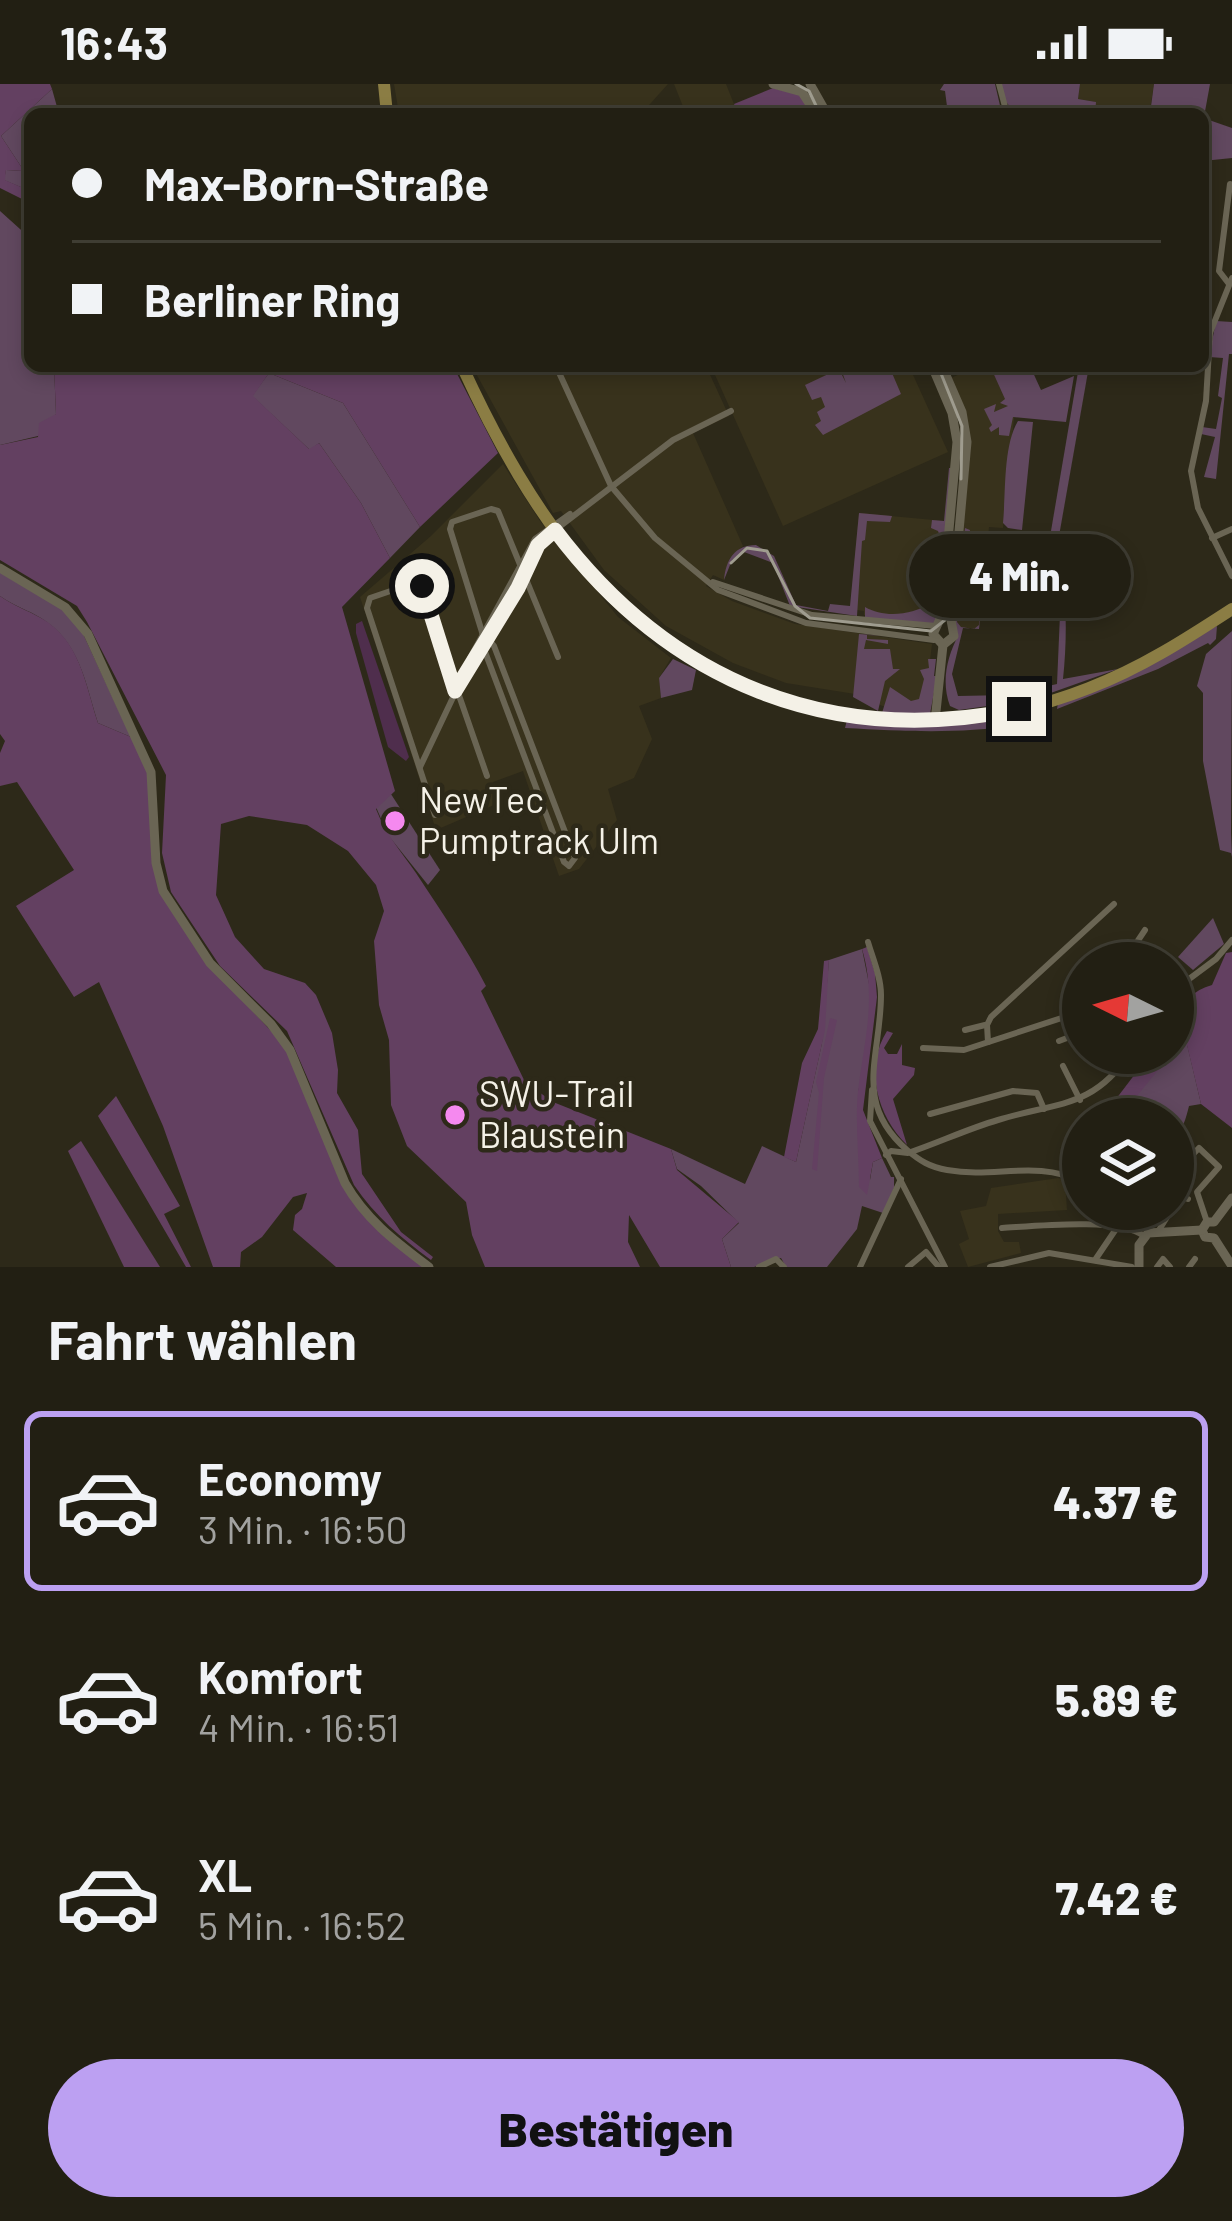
<!DOCTYPE html>
<html lang="de">
<head>
<meta charset="utf-8">
<style>
  :root { --surface:#221f13; --page:#2e2c21; --text:#f1f3f6; --muted:#a2a2a0; --line:#3f3d33; --accent:#bca0f2 }
  body { margin:0; font-family:Barlow,sans-serif; background:var(--page); color:var(--text); height:100vh; display:flex; flex-direction:column; font-size:45px; white-space:nowrap }
  * { box-sizing:border-box; margin:0 }
  p { font-size:39px; color:var(--muted) }
  .icon { flex:none; width:66px; height:66px; fill:none; stroke:currentColor; stroke-width:2; stroke-linecap:round; stroke-linejoin:round }
  .map { position:relative; height:1183px; overflow:hidden }
  .side { display:flex; flex-direction:column; background:var(--surface); flex:1 }
  .side>* { flex:none }
  .top-card { position:absolute; left:24px; top:24px; width:1185px; height:264px; border-radius:18px; box-shadow:0 6px 18px #0003,0 0 0 3px var(--line); display:grid; align-content:center; height:264px; padding:0 48px; background:var(--surface) }
  .needle { width:78px; rotate:275deg }
  .tools { position:absolute; left:1062px; top:858px; display:grid; gap:24px }
  .tools a { display:grid; place-items:center; width:132px; height:132px; border-radius:50%; background:var(--surface); box-shadow:0 6px 18px #0003,0 0 0 3px var(--line); font-size:60px }
  .end { position:absolute; width:54px; height:54px; margin:-27px; border:15px solid #f4f1e7; background:#111; box-shadow:0 0 0 6px #111 }
  .from { border-radius:50% }
  .bubble { position:absolute; height:84px; border-radius:42px; background:var(--surface); box-shadow:0 6px 18px #0003,0 0 0 3px var(--line); font-size:39px; font-weight:800; line-height:84px; text-align:center }
  .top-card b { display:flex; align-items:center; gap:42px; height:114px; font-size:45px }
  .top-card b+b { border-top:3px solid var(--line) }
  .top-card i { width:30px; height:30px; background:var(--text) }
  ul { padding:0; list-style:none }
  li { display:flex; align-items:center; gap:36px; height:180px; margin:0 24px 18px; padding:0 24px; border:6px solid transparent; border-radius:18px }
  li div { flex:1 }
  li b { display:block; font-size:45px }
  li em { font-style:normal; font-weight:800 }
  li.selected { border-color:var(--accent) }
  li>.icon { width:108px; height:108px; stroke-width:1.5 }
  h2 { padding:0 48px; font-size:54px; line-height:144px }
  .cta { display:flex; gap:24px; margin-top:auto; padding:24px 48px }
  .cta a { flex:1; height:138px; border-radius:72px; background:var(--accent); color:#111; font-size:48px; font-weight:800; line-height:138px; text-align:center }
  .status { display:flex; justify-content:space-between; align-items:center; height:84px; padding:0 60px; background:var(--surface); direction:ltr }
  .status svg { height:33px; fill:currentColor }
  .map>svg:first-child { display:block }
  .built { fill:#38321c }
  .green { fill:#61485f }
  .forest { fill:#634061 }
  .water { fill:#4f2e4d }
  .lines { fill:none; stroke-linecap:round; stroke-linejoin:round }
  .stream { stroke:#4f2e4d; stroke-width:3 }
  .minor { stroke:#6a6554; stroke-width:6 }
  .tertiary { stroke:#6a6554; stroke-width:9 }
  .primary { stroke:#8b7d44; stroke-width:12 }
  .tram { stroke:#9f9c8f; stroke-width:3 }
  .route { stroke:#f4f1e7; stroke-width:15 }
  .poi-dot { fill:#f589ef; stroke:#2d2919; stroke-width:4.5 }
  .labels { text-anchor:middle; stroke-width:9; stroke-linejoin:round; paint-order:stroke }
  .poi-label { font-size:36px; fill:#f4f1e7; stroke:#2d2919; text-anchor:start }
</style>
</head>
<body>
<div class="status"><b>16:43</b><svg viewBox="0 0 49 12"><path d="M0 12V9h3v3zM5 12V6h3v6zM10 12V3h3v9zM15 12V0h3v12zM26 1h20v11H26zM47 4h2v5h-2z"/></svg></div>
<div class="map">
<svg width="1232" height="1183" viewBox="0 0 1232 1183">
  <rect width="100%" height="100%" fill="#2d2919"/>
  <!-- built -->
  <g class="built">
    <polygon points="394,0 668,0 641,30 399,30"/>
    <polygon points="674,0 726,0 738,30 686,30"/>
    <polygon points="1080,0 1154,0 1150,26 1119,22 1117,28 1095,26 1095,18 1078,15"/>
    <polygon points="478,282 706,282 729,332 693,349 743,462 730,474 724,496 713,491 706,502 732,517 795,540 932,560 925,619 885,623 855,610 786,599 733,579 666,542 604,486 561,427 553,429 473,284"/>
    <polygon points="711,282 909,282 948,368 783,442"/>
    <polygon points="978,282 1001,282 1015,325 1003,444 989,443 979,545 957,543 954,539 971,361 966,330 951,294"/>
    <polygon points="503,380 540,437 618,533 671,574 659,594 661,614 639,622 652,655 634,694 608,705 617,736 579,785 559,792 523,687 493,698 501,718 436,746 360,513 431,452"/>
    <polygon points="859,429 944,437 935,527 912,536 864,531 864,527 850,525"/>
    <polygon points="1058,1094 1065,1096 1067,1126 998,1130 998,1147 1004,1158 1019,1158 1021,1169 968,1183 959,1160 969,1155 960,1127 986,1122 991,1104"/>
  </g>
  <!-- green -->
  <g class="green">
    <polygon points="944,0 995,0 1002,30 948,30 945,7 940,6"/>
    <polygon points="1001,0 1080,0 1078,15 1096,18 1095,30 1025,28 1010,23 1004,15"/>
    <polygon points="1154,0 1210,0 1204,33 1150,30"/>
    <polygon points="52,5 59,30 30,30 30,107 4,96 6,86 24,87 1,52"/>
    <polygon points="1209,36 1232,44 1232,74 1203,77 1203,37"/>
    <polygon points="0,127 30,154 30,282 54,282 56,330 38,352 0,361"/>
    <polygon points="1216,237 1232,238 1232,270 1229,270 1216,395 1204,393 1215,353 1201,350 1202,343 1216,345 1222,314 1218,312 1223,274 1209,273"/>
    <polygon points="847,282 889,282 901,310 823,351 815,341 821,337 817,328 825,323 821,313 812,316 805,301 839,285 846,299 841,285"/>
    <polygon points="995,282 998,288 1001,282 1030,282 1041,306 1074,292 1066,338 1013,333 1009,352 999,351 999,343 991,348 989,344 992,341 984,325 996,320 994,328 1008,322 1000,319 1005,315 991,284"/>
    <polygon points="1079,282 1089,282 1059,452 1051,447"/>
    <polygon points="269,289 343,319 420,443 390,474 361,419 319,359 310,366 252,312"/>
    <path d="M1018 337 1033 338 1022 446 1008 444 1003 439C1006 408 1003 362 1018 337Z"/>
    <path d="M949 384H952L938 532 933 540 865 534V523C884 534 911 532 933 518L941 455 938 447 931 444 932 436 944 437Z"/>
    <path d="M859 429 892 432 890 438 867 437 865 456 862 457 857 532 790 522 773 479 744 468 732 476 724 496C726 475 735 461 756 461L774 472 796 521 828 527 830 520 850 522Z"/>
    <path d="M965 444 970 446 957 538 961 543 974 545 979 541 988 454 975 452V448H1008L1007 491H985L979 545 963 544 952 590 958 612 1008 611 1057 600 1060 530 1052 453 1059 455C1066 505 1068 548 1063 595L1118 585 1031 616 959 626 950 622C941 598 947 573 958 552L954 539Z"/>
    <path d="M0 486 53 517 79 541 131 653 98 639C85 598 80 558 41 534 28 526 14 522 0 512Z"/>
    <polygon points="1217,542 1216,555 1210,561 1208,559 1158,585 1057,625 1058,619"/>
    <polygon points="1232,547 1231,749 1232,773 1231,769 1220,766 1203,677 1203,609 1197,602 1206,570"/>
    <polygon points="859,550 887,552 867,551 867,555 888,556 888,560 866,556 864,565 890,565 893,585 900,585 885,597 878,627 853,613"/>
    <polygon points="673,575 696,586 692,606 661,614 659,594"/>
    <polygon points="928,575 936,575 934,592 937,592 930,630 895,633 882,629 890,603 911,617 919,615 924,595 920,586 929,584"/>
    <path d="M1050 622 1048 635C976 651 918 648 845 644L847 636 894 640Z"/>
    <polygon points="389,707 440,786 428,801 388,751 376,723"/>
    <polygon points="1213,834 1224,860 1193,886 1178,873"/>
    <polygon points="862,865 871,910 867,963 858,1009 870,1096 873,1078 882,1074 891,1093 894,1093 894,1104 883,1129 862,1122 857,1145 827,1183 786,1183 781,1174 754,1183 731,1183 722,1155 739,1139 701,1102 677,1085 671,1065 745,1100 762,1062 796,1078 822,959 829,876"/>
    <path d="M1186 956 1201 1020 1189 1022C1186 1034 1183 1046 1173 1056V1035H1105L1097 1025 1116 1015 1119 1020Z"/>
  </g>
  <!-- forest -->
  <g class="forest">
    <polygon points="0,0 50,0 52,5 1,52 24,87 6,86 5,96 30,107 30,119 0,104"/>
    <polygon points="773,4 800,11 812,30 738,30 734,20"/>
    <path d="M54 282H453L498 369 420 443 343 319 269 289 253 312 309 365 319 359 361 419 390 474 342 523 395 707 376 725C386 751 401 767 416 789 441 827 466 863 486 902L481 907 525 998 553 1018 671 1065 677 1086 739 1138 722 1155 731 1183H660L629 1131 628 1158 640 1183H485L472 1151 466 1118 407 1062 391 1021 389 956 379 921 374 857 384 827 376 801 348 767 307 741 249 732 221 740 216 811 235 853 264 885 305 899 316 911 332 949 338 986 337 1009 358 1046 362 1090 401 1148 433 1173 431 1176C401 1154 375 1132 354 1101L287 947 220 882 171 808 162 769 166 691 87 538 77 522 0 476V361L38 353 39 339 56 330Z"/>
    <path d="M0 512C14 522 27 526 41 534 80 556 85 599 98 639L131 653 147 681 154 783 204 875 285 962 349 1111 425 1183H336L293 1146 295 1131 302 1125 307 1109 293 1113 262 1153 241 1168 240 1183H213L163 1042 99 898 74 913 16 822 74 786 17 698 0 702V669L5 657 0 650Z"/>
    <path d="M867 863 875 889 877 913 863 1026 882 1074 873 1078 867 1111 859 1103C859 1072 855 1038 858 1007 864 957 877 915 862 865Z"/>
    <path d="M1232 868V1044L1201 1020 1186 957 1173 967C1173 938 1181 909 1212 901L1226 869Z"/>
    <polygon points="829,876 825,946 796,1078 784,1073 802,979 818,945 824,877"/>
    <polygon points="830,934 837,936 824,994 817,1087 812,1085 819,1009 816,998"/>
    <path d="M887 947 893 949 884 964 888 970H897L902 960V981L915 984 914 991 893 1015 907 1061C877 1032 864 983 887 947Z"/>
    <polygon points="1151,969 1172,969 1132,1018 1119,1020 1116,1015"/>
    <polygon points="116,1012 180,1122 164,1130 191,1183 186,1183 98,1032"/>
    <polygon points="81,1057 160,1183 124,1183 68,1067"/>
  </g>
  <!-- water -->
  <polygon class="water" points="362,537 409,673 406,677 388,663 356,549 356,540"/>
  <g class="lines">
    <!-- stream -->
    <polyline class="stream" points="927,23 933,30"/>
    <!-- minor -->
    <g class="minor">
      <polyline points="999,0 1007,30"/>
      <polyline points="1232,194 1210,249 1206,317 1191,387 1198,424 1232,492"/>
      <polyline points="1229,200 1219,187 1230,100"/>
      <polyline points="556,282 611,402 655,454 718,506 806,539 934,556"/>
      <polyline points="1212,454 1232,445"/>
      <polyline points="713,498 812,531 936,542"/>
      <polyline points="482,548 494,562 575,774 569,782 564,778 484,565 482,548 450,445 452,438 491,425 498,427 558,573"/>
      <polyline points="470,574 535,455 570,430"/>
      <polyline points="466,586 542,456 673,356 731,327"/>
      <polyline points="420,683 466,586"/>
      <polyline points="435,731 367,524 370,514 414,499 421,502 487,692"/>
      <path d="M868 858C873 875 881 893 881 911 881 972 852 1018 907 1066 920 1077 930 1083 947 1086 996 1095 1034 1075 1083 1098"/>
      <polyline points="1125,874 1150,877"/>
      <polyline points="1100,879 1114,869 1127,871"/>
      <polyline points="1123,879 1145,846"/>
      <polyline points="1173,907 1216,875 1232,856"/>
      <polyline points="965,946 985,941"/>
      <polyline points="1059,957 1083,948"/>
      <polyline points="988,958 987,941 991,933 1114,820"/>
      <polyline points="923,964 964,966 1083,927"/>
      <polyline points="1063,982 1080,1016"/>
      <polyline points="872,1006 870,1037 945,1183"/>
      <polyline points="930,1030 1013,1007 1037,1009 1044,1025"/>
      <path d="M886 1071 891 1067 908 1069C938 1059 967 1045 998 1036 1056 1018 1093 1025 1130 969"/>
      <polyline points="1177,1087 1199,1064 1219,1083 1197,1108 1207,1138"/>
      <polyline points="1109,1125 1118,1143"/>
      <path d="M1002 1144C1035 1142 1119 1133 1144 1152"/>
      <polyline points="1159,1146 1180,1112 1188,1115"/>
      <polyline points="1095,1176 1116,1145"/>
      <polyline points="759,1183 776,1175 784,1183"/>
      <polyline points="860,1183 901,1095"/>
      <polyline points="908,1183 926,1168 939,1183"/>
      <polyline points="990,1183 1049,1169 1132,1183"/>
      <polyline points="1157,1183 1163,1175 1170,1183"/>
      <polyline points="1189,1183 1195,1175"/>
    </g>
    <!-- tertiary -->
    <g class="tertiary">
      <polyline points="773,0 802,8 816,30"/>
      <polyline points="810,0 827,30"/>
      <polyline points="932,282 952,329 957,358 941,533 933,550 943,561"/>
      <path d="M0 484 65 523 88 550 151 688 156 779 163 807 210 879 271 940 290 966 345 1099C366 1136 396 1158 429 1183"/>
      <polyline points="935,637 943,561 954,552 951,536 967,358 962,328 942,282"/>
      <polyline points="1202,1146 1205,1153 1214,1154 1232,1182"/>
      <polyline points="1202,1146 1207,1138 1214,1138 1232,1114"/>
      <polyline points="1139,1183 1139,1161 1148,1149 1202,1146"/>
    </g>
    <!-- primary -->
    <g class="primary">
      <polyline points="384,0 387,30"/>
      <path d="M462 282C496 356 536 429 590 490 716 631 915 673 1089 604 1141 584 1186 555 1232 525"/>
    </g>
    <!-- tram -->
    <g class="tram">
      <polyline points="796,0 809,7 820,30"/>
      <polyline points="938,282 962,342 961,395"/>
      <polyline points="731,479 747,464 767,467 795,522 810,534 931,547 945,536 953,451"/>
    </g>
  </g>
  <g class="lines">
    <!-- route -->
    <path class="route" d="M422 502 455 607 518 504 538 461 555 446C670 599 831 664 1019 625"/>
  </g>
  <!-- markers -->
  <g class="poi-dot">
    <circle cx="395" cy="737" r="12"/>
    <circle cx="455" cy="1031" r="12"/>
  </g>
  <g class="labels">
    <!-- poi labels -->
    <g class="poi-label">
      <text x="419" y="729">NewTec<tspan x="419" dy="41">Pumptrack Ulm</tspan></text>
      <text x="479" y="1023">SWU-Trail<tspan x="479" dy="41">Blaustein</tspan></text>
    </g>
  </g>
</svg>
<div class="tools">
<a><svg class="needle" viewBox="-14 -14 28 28"><path d="M0-13l5 13h-10z" fill="#e53935"/><path d="M0 13l5-13h-10z" fill="#a2a2a0"/></svg></a>
<a><svg class="icon" aria-label="layers" viewBox="0 0 24 24"><path d="M12 4l9 5-9 5-9-5zM3 14l9 5 9-5"/></svg></a>
</div>
<i class="end from" style="left:422px;top:502px"></i>
<i class="end" style="left:1019px;top:625px"></i>
<div class="bubble" style="left:909px;top:450px;width:222px">4 Min.</div>
<div class="top-card">
<b><i class="from"></i>Max-Born-Straße</b>
<b><i></i>Berliner Ring</b>
</div>
</div>
<section class="side">
<h2>Fahrt wählen</h2>
<ul>
<li class="selected"><svg class="icon" aria-label="car" viewBox="0 0 24 24"><path d="M5 17H2v-5l4-1 3-4h7l3 4 3 1v5h-3M9 17h6M6 11h13"/><circle cx="7" cy="17" r="2"/><circle cx="17" cy="17" r="2"/></svg><div><b>Economy</b><p>3 Min. · 16:50</p></div><em>4.37 €</em></li>
<li><svg class="icon" aria-label="car" viewBox="0 0 24 24"><path d="M5 17H2v-5l4-1 3-4h7l3 4 3 1v5h-3M9 17h6M6 11h13"/><circle cx="7" cy="17" r="2"/><circle cx="17" cy="17" r="2"/></svg><div><b>Komfort</b><p>4 Min. · 16:51</p></div><em>5.89 €</em></li>
<li><svg class="icon" aria-label="car" viewBox="0 0 24 24"><path d="M5 17H2v-5l4-1 3-4h7l3 4 3 1v5h-3M9 17h6M6 11h13"/><circle cx="7" cy="17" r="2"/><circle cx="17" cy="17" r="2"/></svg><div><b>XL</b><p>5 Min. · 16:52</p></div><em>7.42 €</em></li>
</ul>
<div class="cta"><a>Bestätigen</a></div>
</section>
</body>
</html>
